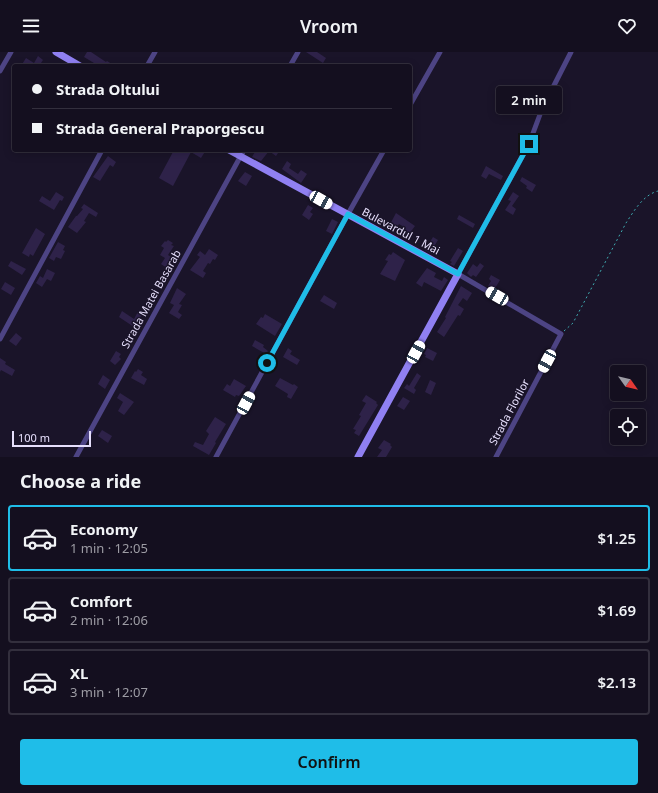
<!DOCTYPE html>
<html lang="en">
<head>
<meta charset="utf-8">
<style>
  :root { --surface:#140f1f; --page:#1d1828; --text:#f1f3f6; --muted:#9d9ca4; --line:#332f3d; --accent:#1fbde8 }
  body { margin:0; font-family:"Noto Sans",sans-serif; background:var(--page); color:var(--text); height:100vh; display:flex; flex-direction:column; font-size:15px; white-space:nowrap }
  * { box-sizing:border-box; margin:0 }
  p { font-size:13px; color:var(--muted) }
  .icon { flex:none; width:22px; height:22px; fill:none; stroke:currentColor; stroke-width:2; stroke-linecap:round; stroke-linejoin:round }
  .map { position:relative; height:405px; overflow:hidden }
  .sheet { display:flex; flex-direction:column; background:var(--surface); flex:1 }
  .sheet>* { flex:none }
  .hud { position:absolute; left:12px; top:12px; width:400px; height:88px; border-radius:4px; box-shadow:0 2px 10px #0003,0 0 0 1px var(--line); display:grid; align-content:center; height:88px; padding:0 20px; background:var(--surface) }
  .needle { width:26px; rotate:124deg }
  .fabs { position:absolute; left:610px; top:313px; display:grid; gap:8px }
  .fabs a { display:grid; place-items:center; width:36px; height:36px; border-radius:4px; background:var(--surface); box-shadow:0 2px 10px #0003,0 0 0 1px var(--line); font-size:20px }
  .scale { position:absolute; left:12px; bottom:10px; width:79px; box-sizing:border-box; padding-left:4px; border:2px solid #e6dffc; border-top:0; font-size:11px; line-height:14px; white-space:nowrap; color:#e6dffc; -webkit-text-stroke:3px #1a1429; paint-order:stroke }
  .end { position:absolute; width:18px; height:18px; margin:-9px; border:5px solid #1fbde8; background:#111; box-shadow:0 0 0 2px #111 }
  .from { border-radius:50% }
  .bubble { position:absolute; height:28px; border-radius:4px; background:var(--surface); box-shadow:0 2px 10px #0003,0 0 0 1px var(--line); font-size:13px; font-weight:600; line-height:28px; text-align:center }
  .car { position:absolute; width:12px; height:24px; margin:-12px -6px; border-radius:5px; box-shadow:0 0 3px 1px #0007; background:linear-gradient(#fff 24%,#345 0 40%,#fff 0 76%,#345 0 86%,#fff 0) }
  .hud b { display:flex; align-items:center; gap:14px; height:38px; font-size:15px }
  .hud b+b { border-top:1px solid var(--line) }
  .hud i { width:10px; height:10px; background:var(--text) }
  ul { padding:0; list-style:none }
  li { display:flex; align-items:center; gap:12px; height:66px; margin:0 8px 6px; padding:0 12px; border:2px solid var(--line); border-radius:4px }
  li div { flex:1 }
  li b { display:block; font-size:15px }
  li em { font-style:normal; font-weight:600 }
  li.current { border-color:var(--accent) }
  li>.icon { width:36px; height:36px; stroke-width:1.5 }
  h2 { padding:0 20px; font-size:18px; line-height:48px }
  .primary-button { display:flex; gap:8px; margin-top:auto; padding:8px 20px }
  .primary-button a { flex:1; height:46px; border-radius:4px; background:var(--accent); color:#111; font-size:16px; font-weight:600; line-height:46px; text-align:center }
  header { display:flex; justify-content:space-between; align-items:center; height:52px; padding:0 20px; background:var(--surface); font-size:18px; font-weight:600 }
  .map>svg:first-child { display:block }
  .building { fill:#2e2249 }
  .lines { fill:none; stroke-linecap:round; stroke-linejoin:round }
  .path { stroke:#3eabb1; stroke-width:1; stroke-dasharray:2 3; stroke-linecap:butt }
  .street { stroke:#4d4484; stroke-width:5 }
  .secondary { stroke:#9080f2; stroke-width:7 }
  .route { stroke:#1fbde8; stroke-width:5 }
  .labels { text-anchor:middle; stroke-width:3; stroke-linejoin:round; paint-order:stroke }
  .street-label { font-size:11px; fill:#e6dffc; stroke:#1a1429 }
</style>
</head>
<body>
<header><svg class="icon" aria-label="menu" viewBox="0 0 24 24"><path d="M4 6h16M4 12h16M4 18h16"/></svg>Vroom<svg class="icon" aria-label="heart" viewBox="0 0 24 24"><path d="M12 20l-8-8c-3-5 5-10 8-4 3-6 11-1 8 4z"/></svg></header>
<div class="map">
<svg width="658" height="405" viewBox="0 0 658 405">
  <rect width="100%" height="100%" fill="#1a1429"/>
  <!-- building -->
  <g class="building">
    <polygon points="87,0 91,0 106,10 107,9 115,14 96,14 94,12 94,11 84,5"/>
    <polygon points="306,0 317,0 326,6 323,11"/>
    <polygon points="38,4 43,8 39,14 21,14 26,6 34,11"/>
    <polygon points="174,98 206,98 201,106 191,100 173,134 159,126"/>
    <polygon points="256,98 280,98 276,104 269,99 261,109 252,105"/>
    <polygon points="108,104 116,110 113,115 110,113 100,129 93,125"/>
    <polygon points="287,109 291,112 289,116 298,122 301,118 307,122 301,131 282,117"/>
    <polygon points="486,114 503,124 501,128 489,122 486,127 481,124"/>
    <polygon points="245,120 252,124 246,134 238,129"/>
    <polygon points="522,125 536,133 532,140 526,136 527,134 520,129"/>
    <polygon points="56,140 64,145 62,149 60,148 54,158 39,149 42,144 50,149"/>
    <polygon points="513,140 519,144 512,154 516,157 513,163 505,158 511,149 508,148"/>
    <polygon points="84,152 98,161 96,165 89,161 84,169 86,170 77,181 68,175 76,164 77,164 83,157 81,156"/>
    <polygon points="308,153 313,156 310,160 313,162 309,168 302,163"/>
    <polygon points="396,161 415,174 406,186 401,182 406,176 399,172 394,179 388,176"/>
    <polygon points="459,163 475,172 473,176 457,167"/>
    <polygon points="332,167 338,170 332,182 326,179"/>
    <polygon points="36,176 45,182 33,204 30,202 29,205 22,201"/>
    <polygon points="433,185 438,188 430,201 425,198"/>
    <polygon points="168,188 173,191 171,193 174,194 168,203 176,208 174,211 171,210 167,216 161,212 165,206 160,203 164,196 161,194 165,189 166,190"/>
    <polygon points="58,190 65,194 63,198 65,199 61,207 56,205 54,209 49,206"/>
    <polygon points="458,196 463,199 454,214 450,212 452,210 450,209"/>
    <polygon points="209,197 218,203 215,208 213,207 210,212 208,211 203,219 206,221 203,226 190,218 200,205 197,203 200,199 205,203"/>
    <polygon points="393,200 405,208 395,229 380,222 388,209 385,208 389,202 391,203"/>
    <polygon points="11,209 26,217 22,223 8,214"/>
    <polygon points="480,211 484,214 476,225 473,223 471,225 467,221 473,212 477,215"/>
    <polygon points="427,216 436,221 434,225 442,229 444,225 448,228 441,239 424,230 422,235 416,231"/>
    <polygon points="47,217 55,221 51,229 47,227 42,235 36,231 40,224 43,226"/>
    <polygon points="491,223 500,228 494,238 488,234 491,229 489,227"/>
    <polygon points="5,230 15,236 11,243 1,237"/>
    <polygon points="461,234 472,241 467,249 463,246 458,253 464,257 460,264 458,263 444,285 437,280 446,266 445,265"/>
    <polygon points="177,236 186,242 179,252 182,253 178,260 182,263 179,267 169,261 174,253 170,251"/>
    <polygon points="324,243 337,251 334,257 320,249"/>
    <polygon points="139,258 143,261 134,275 119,265 122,259 134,267"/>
    <polygon points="265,262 282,272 275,284 256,272 261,265 263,266"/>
    <polygon points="16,281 22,286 16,294 9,289"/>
    <polygon points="255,288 264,293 263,295 268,299 266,302 252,294"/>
    <polygon points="288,296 292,299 290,302 300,308 297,313 283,305"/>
    <polygon points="427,296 437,301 433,309 425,305 426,303 424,302"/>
    <polygon points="116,299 121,302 119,305 121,307 115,313 110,309"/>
    <polygon points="0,306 6,310 5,312 15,318 12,324 1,318 0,320"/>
    <polygon points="138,317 143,320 141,323 147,327 144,333 131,326 135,319 136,320"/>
    <polygon points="417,321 421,324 414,336 416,338 414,342 404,336 407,332 409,334"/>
    <polygon points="103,323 110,328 105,337 98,332"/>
    <polygon points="280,326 293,333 294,332 298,335 291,347 287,345 288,342 275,334"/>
    <polygon points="234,327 246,334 239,344 236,343 235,345 223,338 227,332 230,334"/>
    <polygon points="430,328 436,331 431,343 425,340"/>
    <polygon points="120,341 134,350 124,363 118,359 123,350 117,346"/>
    <polygon points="366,343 377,350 376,351 378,353 359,384 354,381 356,378 353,377 361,364 359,363 366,351 362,349"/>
    <polygon points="403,345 410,349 404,358 397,354"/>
    <polygon points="215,365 226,372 215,390 216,391 209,403 193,394 195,390 203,393 209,382 206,379"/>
    <polygon points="102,378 112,384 108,391 98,384"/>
    <polygon points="384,388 391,392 390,393 392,395 386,405 377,405 382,398 378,396"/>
  </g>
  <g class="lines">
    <!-- path -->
    <path class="path" d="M564 279 573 271 626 171C634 159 643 143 658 139"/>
    <!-- street -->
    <g class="street">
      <polyline points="147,14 155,0"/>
      <polyline points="290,14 298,0"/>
      <polyline points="0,19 11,0"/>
      <polyline points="410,53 440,0"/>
      <polyline points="0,287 102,98"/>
      <polyline points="76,405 244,98"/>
      <polyline points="216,405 348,162 384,98"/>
      <polyline points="496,405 561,282 458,222 529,92 542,57 571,0"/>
    </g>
    <!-- secondary -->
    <g class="secondary">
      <polyline points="56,0 80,14"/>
      <polyline points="229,98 458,222 358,405"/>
    </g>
  </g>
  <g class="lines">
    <!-- route -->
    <polyline class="route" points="267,311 348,162 458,222 529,92"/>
  </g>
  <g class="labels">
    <!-- street labels -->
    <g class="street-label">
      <text transform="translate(401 179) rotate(28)" y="4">Bulevardul 1 Mai</text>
      <text transform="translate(151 247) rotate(-61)" y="4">Strada Matei Basarab</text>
      <text transform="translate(509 360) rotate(-62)" y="4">Strada Florilor</text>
    </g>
  </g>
</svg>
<div class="fabs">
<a><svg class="needle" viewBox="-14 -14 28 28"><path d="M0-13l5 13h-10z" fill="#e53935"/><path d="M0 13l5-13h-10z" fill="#9d9ca4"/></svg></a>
<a><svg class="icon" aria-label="locate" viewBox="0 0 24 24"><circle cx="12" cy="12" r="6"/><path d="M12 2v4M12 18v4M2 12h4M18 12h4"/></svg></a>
</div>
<div class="scale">100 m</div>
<i class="end from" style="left:267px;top:311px"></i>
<i class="end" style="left:529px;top:92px"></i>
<div class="bubble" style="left:496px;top:34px;width:66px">2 min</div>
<i class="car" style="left:321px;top:148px;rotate:119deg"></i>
<i class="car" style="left:497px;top:244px;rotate:300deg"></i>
<i class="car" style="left:416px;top:300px;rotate:29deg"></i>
<i class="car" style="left:547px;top:309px;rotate:208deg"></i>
<i class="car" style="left:246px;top:351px;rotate:28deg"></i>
<div class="hud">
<b><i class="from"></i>Strada Oltului</b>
<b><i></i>Strada General Praporgescu</b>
</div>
</div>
<section class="sheet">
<h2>Choose a ride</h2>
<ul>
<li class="current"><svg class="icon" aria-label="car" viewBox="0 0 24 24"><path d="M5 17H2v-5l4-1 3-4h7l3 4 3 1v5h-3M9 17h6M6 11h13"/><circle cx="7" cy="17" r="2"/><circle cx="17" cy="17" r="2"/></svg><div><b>Economy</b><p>1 min · 12:05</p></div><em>$1.25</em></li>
<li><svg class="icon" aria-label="car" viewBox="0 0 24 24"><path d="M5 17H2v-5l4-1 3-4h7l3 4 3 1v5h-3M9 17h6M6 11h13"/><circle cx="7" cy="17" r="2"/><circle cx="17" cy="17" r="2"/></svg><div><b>Comfort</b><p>2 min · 12:06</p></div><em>$1.69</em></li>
<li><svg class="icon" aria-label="car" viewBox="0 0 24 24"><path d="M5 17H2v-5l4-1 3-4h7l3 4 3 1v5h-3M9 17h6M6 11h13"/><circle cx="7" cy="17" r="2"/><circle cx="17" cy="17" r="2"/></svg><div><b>XL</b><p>3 min · 12:07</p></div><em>$2.13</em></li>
</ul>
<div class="primary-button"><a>Confirm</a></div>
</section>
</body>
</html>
